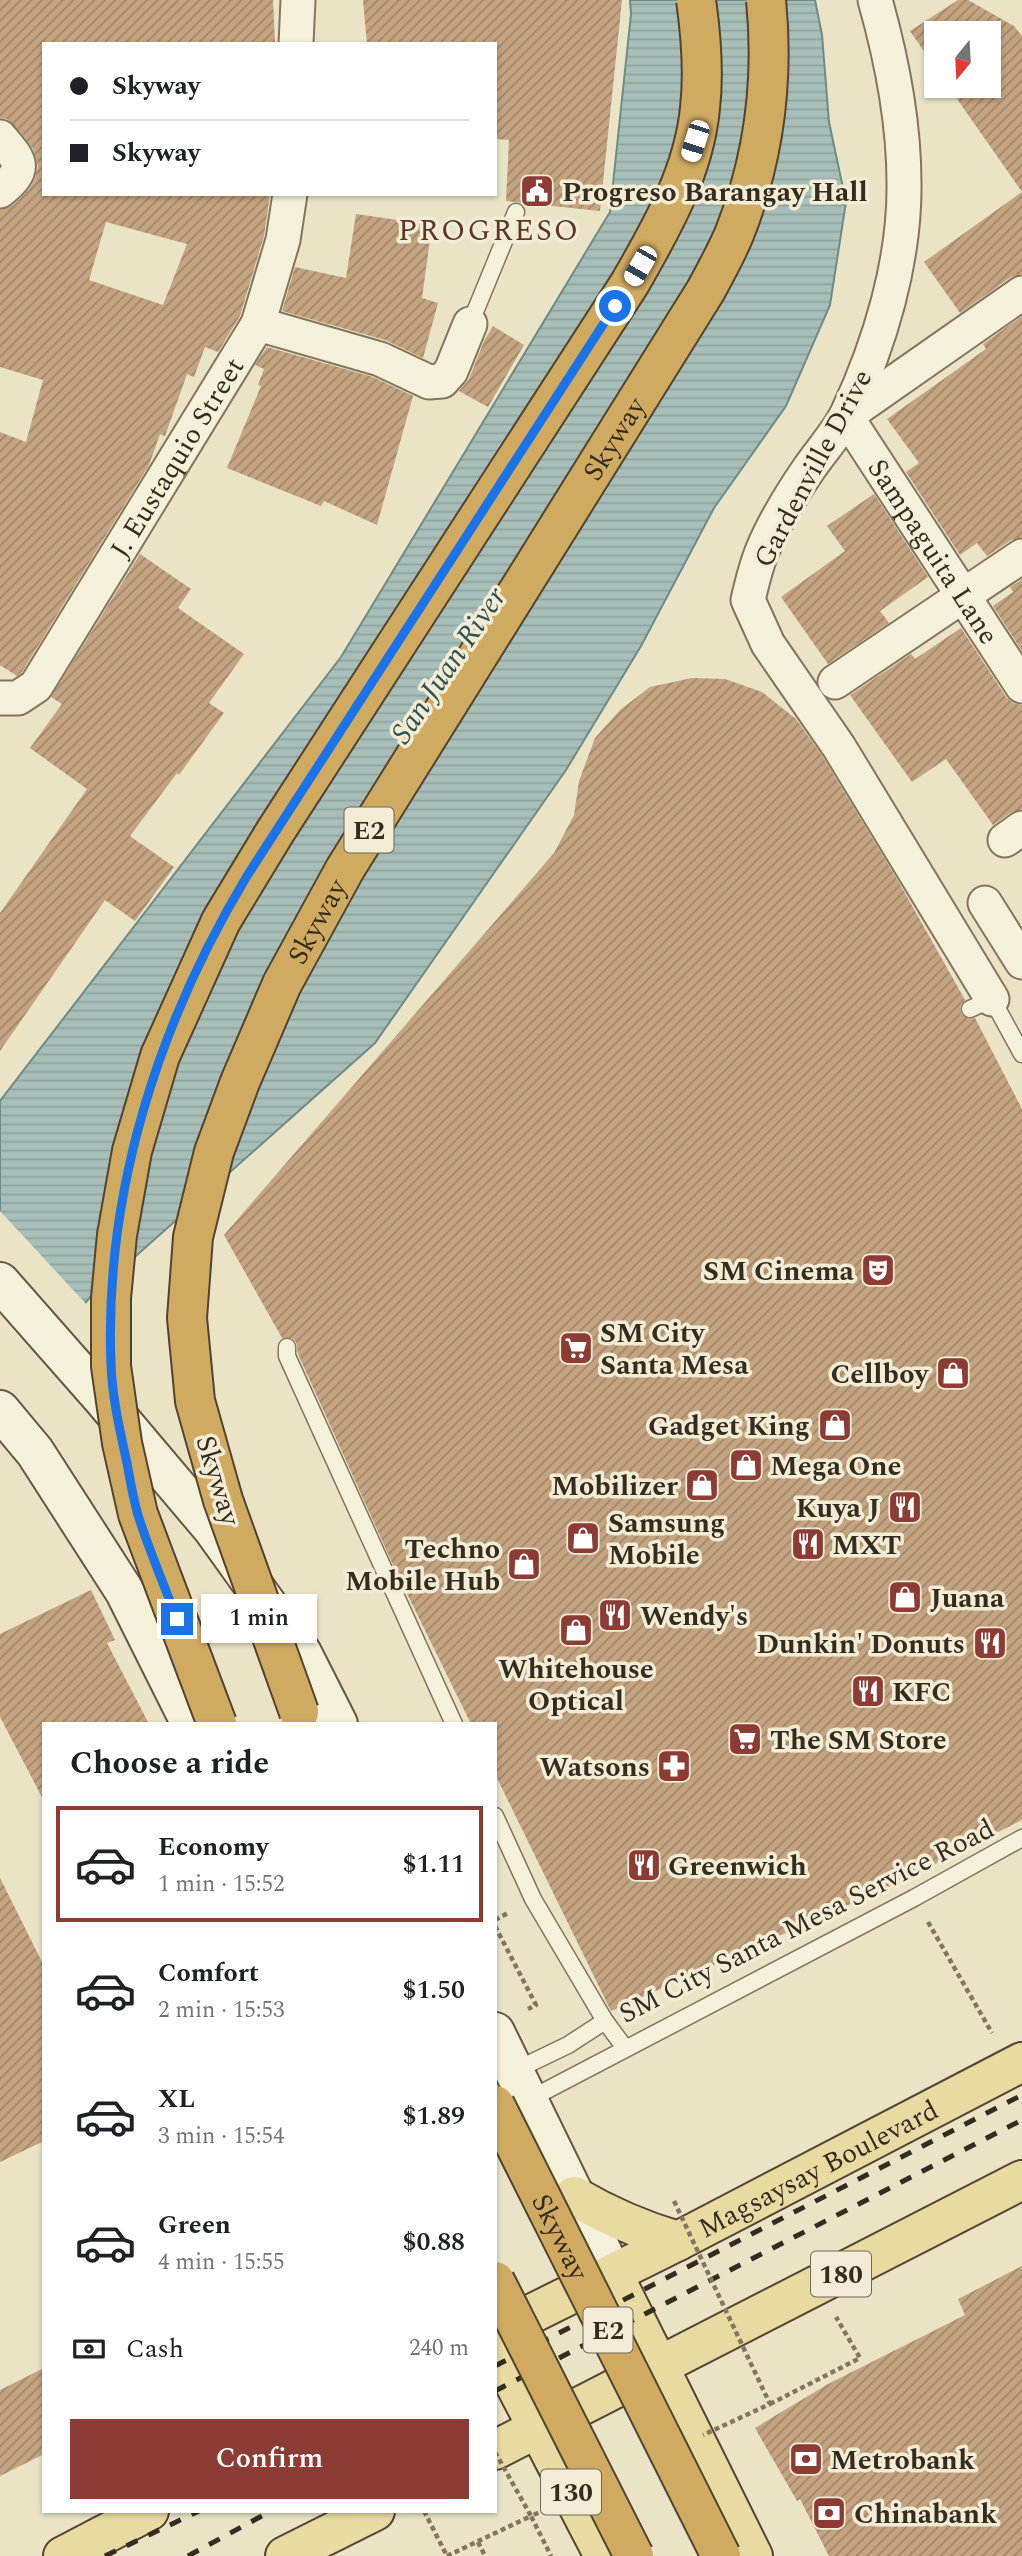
<!DOCTYPE html>
<html lang="en">
<head>
<meta charset="utf-8">
<style>
  :root { --surface:#fff; --page:#f6f6f6; --text:#202124; --muted:#757577; --line:#e0e0e0; --accent:#8c3c34 }
  body { margin:0; font-family:Spectral,serif; background:var(--page); color:var(--text); height:100vh; display:flex; flex-direction:column; font-size:26px; white-space:nowrap }
  * { box-sizing:border-box; margin:0 }
  p { font-size:23px; color:var(--muted) }
  .icon { flex:none; width:38px; height:38px; fill:none; stroke:currentColor; stroke-width:2; stroke-linecap:round; stroke-linejoin:round }
  .map { position:relative; flex:1; overflow:hidden }
  .details { position:absolute; left:42px; top:1722px; width:455px; height:791px; display:flex; flex-direction:column; background:var(--surface); border-radius:0px; box-shadow:0 2px 5px #0004 }
  .details>* { flex:none }
  .banner { position:absolute; left:42px; top:42px; width:455px; height:154px; border-radius:0px; box-shadow:0 2px 5px #0004; display:grid; align-content:center; height:154px; padding:0 28px; background:var(--surface) }
  .needle { width:46px; rotate:198deg }
  .tools { position:absolute; left:924px; top:21px; display:grid; gap:14px }
  .tools a { display:grid; place-items:center; width:77px; height:77px; border-radius:0px; background:var(--surface); box-shadow:0 2px 5px #0004; font-size:35px }
  .end { position:absolute; width:32px; height:32px; margin:-16px; border:9px solid #1a73e8; background:#fff; box-shadow:0 0 0 4px #fff }
  .from { border-radius:50% }
  .bubble { position:absolute; height:49px; border-radius:0px; background:var(--surface); box-shadow:0 2px 5px #0004; font-size:23px; font-weight:600; line-height:49px; text-align:center }
  .car { position:absolute; width:21px; height:42px; margin:-21px -10px; border-radius:9px; box-shadow:0 0 5px 2px #0007; background:linear-gradient(#fff 24%,#345 0 40%,#fff 0 76%,#345 0 86%,#fff 0) }
  .banner b { display:flex; align-items:center; gap:24px; height:66px; font-size:26px }
  .banner b+b { border-top:2px solid var(--line) }
  .banner i { width:18px; height:18px; background:var(--text) }
  ul { padding:0; list-style:none }
  li { display:flex; align-items:center; gap:21px; height:116px; margin:0 14px 10px; padding:0 14px; border:4px solid transparent; border-radius:0px }
  li div { flex:1 }
  li b { display:block; font-size:26px }
  li em { font-style:normal; font-weight:600 }
  li.current { border-color:var(--accent) }
  li>.icon { width:63px; height:63px; stroke-width:1.5 }
  h2 { padding:0 28px; font-size:32px; line-height:84px }
  .pay { display:flex; align-items:center; gap:18px; height:77px; padding:0 28px; font-size:26px }
  .pay p { margin-inline-start:auto }
  .cta { display:flex; gap:14px; margin-top:auto; padding:14px 28px }
  .cta a { flex:1; height:80px; border-radius:0px; background:var(--accent); color:#fff; font-size:28px; font-weight:600; line-height:80px; text-align:center }
  .map>svg:first-child { display:block }
  .water { fill:url(#water-rules); stroke:#6f8b87; stroke-width:2 }
  .pier { fill:#eae3c6 }
  .building { fill:url(#building-hatch); fill-rule:evenodd }
  .lines { fill:none; stroke-linecap:round; stroke-linejoin:round }
  .lane-casing { stroke:#83755e; stroke-width:19 }
  .street-casing { stroke:#83755e; stroke-width:37 }
  .secondary-casing { stroke:#655741; stroke-width:42 }
  .primary-casing { stroke:#524431; stroke-width:42 }
  .path { stroke:#83755e; stroke-width:4.5; stroke-dasharray:5 3.5; stroke-linecap:butt }
  .lane { stroke:#f5f0d9; stroke-width:16 }
  .street { stroke:#f5f0d9; stroke-width:33 }
  .secondary { stroke:#f5f0d9; stroke-width:38 }
  .primary { stroke:#e9daa2; stroke-width:38 }
  .rail { stroke:#352c20; stroke-width:5; stroke-dasharray:12 12; stroke-linecap:butt }
  .highway-bridge-casing { stroke:#524431; stroke-width:42; stroke-linecap:butt }
  .path-bridge { stroke:#83755e; stroke-width:4.5; stroke-dasharray:5 3.5; stroke-linecap:butt }
  .highway-bridge { stroke:#d0aa60; stroke-width:38 }
  .route { stroke:#1a73e8; stroke-width:9 }
  .labels { text-anchor:middle; stroke-width:7; stroke-linejoin:round; paint-order:stroke }
  .shield { fill:#f2ecd5; stroke:#6e6656; stroke-width:2 }
  .shield-label { font-size:26px; font-weight:bold; fill:#352c20 }
  .poi-label { font-size:28px; font-weight:bold; fill:#352c20; stroke:#f2ecd5; text-anchor:start }
  .street-label { font-size:28px; fill:#352c20; stroke:#f2ecd5 }
  .neighbourhood-label { font-size:30px; letter-spacing:2px; fill:#5d3624; stroke:#f2ecd5 }
  .water-label { font-size:30px; font-style:italic; fill:#315253; stroke:#f2ecd5 }
</style>
</head>
<body>
<div class="map">
<svg width="1022" height="2556" viewBox="0 0 1022 2556">
  <defs>
    <pattern id="water-rules" width="6" height="5" patternUnits="userSpaceOnUse" patternTransform="scale(1.75)"><rect width="6" height="5" fill="#a7beb9"/><path d="M0 2.5h6" fill="none" stroke="#90a39f"/></pattern>
    <pattern id="building-hatch" width="6" height="6" patternUnits="userSpaceOnUse" patternTransform="scale(1.75)"><rect width="6" height="6" fill="#c4a380"/><path d="M-1 1l2-2M0 6l6-6M5 7l2-2" fill="none" stroke="#a08568"/></pattern>
  </defs>
  <rect width="100%" height="100%" fill="#eae3c6"/>
  <!-- water -->
  <polygon class="water" points="630,0 815,0 822,35 829,122 846,202 830,305 786,406 714,508 641,646 566,770 375,1043 91,1296 0,1406 0,1101 341,657 610,212 631,14"/>
  <!-- pier -->
  <polygon class="pier" points="0,1211 88,1306 0,1409"/>
  <!-- building -->
  <g class="building">
    <path d="M0 0H273L275 44H44V194H270L264 236 240 316 218 352 205 347 194 377 187 374 165 436 160 434 149 465 22 672 17 676 0 665V432L26 442 43 380 0 367V210L13 205 29 189 35 179 38 166 33 149 22 134 7 119 0 118ZM106 222 187 244 163 305 89 280Z"/>
    <polygon points="363,0 622,0 600,211 506,201 509,140 495,139 495,44 367,44"/>
    <polygon points="958,0 968,0 1014,26 1022,36 1022,274 1011,277 960,313 924,262 1022,192 948,86 989,86 989,33 936,33 936,69 910,31"/>
    <polygon points="356,214 432,225 422,298 438,303 423,358 385,340 282,311 295,267 346,278"/>
    <polygon points="1022,316 1022,537 1011,540 987,556 977,543 960,555 906,472 919,463 887,419 986,349 983,344"/>
    <polygon points="493,326 524,345 488,407 459,391 469,379 484,341"/>
    <polygon points="267,347 373,377 413,396 377,525 324,501 321,506 227,468 261,386 258,385 264,369 255,365"/>
    <polygon points="874,494 928,577 880,611 889,623 828,664 781,597 845,551 827,526"/>
    <polygon points="140,554 191,589 178,608 244,654 209,703 224,713 179,775 177,773 130,836 174,867 135,921 105,900 0,1051 0,913 87,789 30,748 62,704 51,697"/>
    <polygon points="1022,579 1022,651 993,606 1013,592 1010,587"/>
    <polygon points="961,628 1006,697 1013,703 1022,705 1022,809 1012,812 993,825 946,759 912,782 850,695 911,654 915,659"/>
    <polygon points="692,678 725,679 762,692 796,719 823,757 897,879 965,1000 960,1007 961,1014 968,1019 975,1018 1022,1109 1022,1820 902,1881 611,2011 495,1774 495,1724 471,1724 394,1567 298,1354 296,1342 292,1338 282,1338 224,1235 554,853 574,815 579,781 595,738 620,710 650,687"/>
    <polygon points="91,1590 115,1640 107,1643 149,1724 44,1724 44,1801 0,1717 0,1634"/>
    <polygon points="0,1878 44,1966 44,2141 0,2162"/>
    <polygon points="1022,2266 1022,2556 829,2556 800,2499 797,2501 755,2428 828,2384 965,2315 958,2299"/>
    <polygon points="44,2368 44,2454 0,2476 0,2390"/>
  </g>
  <g class="lines">
    <!-- lane casing -->
    <g class="lane-casing">
      <g id="lane">
        <polyline points="470,324 516,212"/>
        <polyline points="970,1009 992,999 1022,1054"/>
        <polyline points="287,1347 287,1356 454,1724"/>
        <polyline points="495,1816 533,1899 605,2021 625,2048"/>
        <polyline points="514,2071 568,2045 605,2021"/>
        <polyline points="528,2100 914,1898 1022,1838"/>
      </g>
    </g>
    <!-- street casing -->
    <g class="street-casing">
      <g id="street">
        <path d="M875 0C892 60 904 121 904 183 905 261 880 344 847 414 837 434 820 452 808 470 793 492 773 525 763 549 756 565 752 583 748 600L768 644 839 747 992 999"/>
        <polyline points="296,44 298,0"/>
        <path d="M0 137C21 162 28 168 0 191"/>
        <path id="s1" d="M1022 293 846 416 1022 686"/>
        <polyline points="258,324 380,359 429,382 442,381 451,371 470,324"/>
        <polyline points="835,682 1022,556"/>
        <path id="s2" d="M0 698H18L36 686 258 324 283 240 290 194"/>
        <polyline points="1005,840 1022,828"/>
        <polyline points="985,903 1022,962"/>
      </g>
    </g>
    <!-- secondary casing -->
    <g class="secondary-casing">
      <g id="secondary">
        <polyline points="0,1282 103,1399 212,1528 302,1653 338,1724"/>
        <polyline points="0,1410 35,1452 125,1592 191,1724"/>
        <polyline points="495,2032 613,2274"/>
      </g>
    </g>
    <!-- primary casing -->
    <g class="primary-casing">
      <g id="primary">
        <path d="M574 2196C608 2216 640 2230 678 2241"/>
        <polyline points="613,2274 753,2556"/>
        <path id="s3" d="M495 2332 678 2241 1022 2062"/>
        <polyline points="495,2346 604,2556"/>
        <polyline points="495,2450 1022,2180"/>
        <polyline points="63,2556 149,2511"/>
        <polyline points="285,2556 375,2511"/>
      </g>
    </g>
    <!-- path -->
    <g class="path">
      <polyline points="495,1920 508,1913"/>
      <polyline points="928,1922 992,2033"/>
      <polyline points="495,1926 536,2005 528,2009"/>
      <polyline points="770,2404 860,2358 836,2317"/>
      <polyline points="424,2511 447,2556"/>
      <polyline points="478,2542 485,2556"/>
      <polyline points="447,2556 531,2516 551,2556"/>
    </g>
    <!-- lane -->
    <use href="#lane" class="lane"/>
    <!-- street -->
    <use href="#street" class="street"/>
    <!-- secondary -->
    <use href="#secondary" class="secondary"/>
    <!-- primary -->
    <use href="#primary" class="primary"/>
    <!-- rail -->
    <g class="rail">
      <polyline points="495,2366 1022,2095"/>
      <polyline points="495,2391 1022,2120"/>
      <polyline points="105,2556 199,2511"/>
      <polyline points="188,2556 271,2511"/>
    </g>
    <!-- highway-bridge casing -->
    <g class="highway-bridge-casing">
      <g id="highway-bridge">
        <path id="s4" d="M299 1712 223 1500 195 1401 187 1318 193 1237 214 1152 240 1082 282 984 345 869 706 290C716 271 727 252 735 232 764 158 774 80 766 0"/>
        <path d="M217 1724 138 1514 122 1443 111 1366V1298L117 1235 132 1151 160 1056 221 921 275 832 630 283C661 229 694 172 700 108 704 73 701 35 696 0"/>
        <path id="s5" d="M495 2105 721 2556"/>
        <polyline points="495,2281 634,2556"/>
      </g>
    </g>
    <!-- path-bridge -->
    <g class="path-bridge">
      <polyline points="674,2201 770,2404 703,2435"/>
      <polyline points="495,2452 531,2516 562,2502"/>
    </g>
    <!-- highway-bridge -->
    <use href="#highway-bridge" class="highway-bridge"/>
  </g>
  <g class="lines">
    <!-- route -->
    <path class="route" d="M177 1619C164 1585 149 1550 138 1515 133 1498 130 1480 127 1463 120 1431 112 1397 111 1364 104 1192 159 1022 247 876L615 306"/>
  </g>
  <!-- icons -->
  <defs>
    <g id="civic-square" transform="scale(1.75)"><rect x="-9" y="-9" width="18" height="18" rx="4" fill="#8c3c34" stroke="#f2ecd5"/><path d="M-.6-6.5H3V-4.5H.6V-3L4-1V1h2V6H-6V1h2V-1L-.6-3ZM-1.2 2.5V6h2.4V2.5Z" fill="#fff"/></g>
    <g id="theatre-square" transform="scale(1.75)"><rect x="-9" y="-9" width="18" height="18" rx="4" fill="#8c3c34" stroke="#f2ecd5"/><path d="M-5-5.5Q0-4 5-5.5V0Q5 5 0 6Q-5 5-5 0ZM-3.3-2.5H-1v1.5H-3.3ZM1-2.5H3.3v1.5H1ZM-2.8 1Q0 5.5 2.8 1Z" fill="#fff"/></g>
    <g id="supermarket-square" transform="scale(1.75)"><rect x="-9" y="-9" width="18" height="18" rx="4" fill="#8c3c34" stroke="#f2ecd5"/><path d="M-6-5.5h2.5l.6 2H6L4.5 2H-2.5L-4.4-4H-6ZM-1.5 3.2a1.3 1.3 0 1 0 .1 0ZM3 3.2a1.3 1.3 0 1 0 .1 0Z" fill="#fff"/></g>
    <g id="shop-square" transform="scale(1.75)"><rect x="-9" y="-9" width="18" height="18" rx="4" fill="#8c3c34" stroke="#f2ecd5"/><path d="M-5-2.5h2.3a2.7 3.5 0 0 1 5.4 0H5L5.5 6h-11ZM-1.5-2.5h3a1.5 2.3 0 0 0-3 0Z" fill="#fff"/></g>
    <g id="restaurant-square" transform="scale(1.75)"><rect x="-9" y="-9" width="18" height="18" rx="4" fill="#8c3c34" stroke="#f2ecd5"/><path d="M-5-6h1v4h1v-4h1v4h1v-4h1v5L-1.5 .5V6h-2V.5L-5-1ZM5-6V6H3V1.5H1.5Q1.5-4 5-6Z" fill="#fff"/></g>
    <g id="pharmacy-square" transform="scale(1.75)"><rect x="-9" y="-9" width="18" height="18" rx="4" fill="#8c3c34" stroke="#f2ecd5"/><path d="M-2-6h4v4h4v4h-4v4h-4v-4h-4v-4h4Z" fill="#fff"/></g>
    <g id="bank-square" transform="scale(1.75)"><rect x="-9" y="-9" width="18" height="18" rx="4" fill="#8c3c34" stroke="#f2ecd5"/><path d="M-6-4H6V4H-6ZM0-2.3a2.3 2.3 0 1 0 0 4.6a2.3 2.3 0 1 0 0-4.6Z" fill="#fff"/></g>
  </defs>
  <g fill-rule="evenodd">
    <use href="#civic-square" x="537" y="191"/>
    <use href="#theatre-square" x="878" y="1270"/>
    <use href="#supermarket-square" x="576" y="1348"/>
    <use href="#shop-square" x="953" y="1373"/>
    <use href="#shop-square" x="835" y="1425"/>
    <use href="#shop-square" x="746" y="1465"/>
    <use href="#shop-square" x="702" y="1485"/>
    <use href="#restaurant-square" x="905" y="1507"/>
    <use href="#shop-square" x="583" y="1538"/>
    <use href="#restaurant-square" x="808" y="1544"/>
    <use href="#shop-square" x="524" y="1564"/>
    <use href="#shop-square" x="905" y="1597"/>
    <use href="#restaurant-square" x="615" y="1615"/>
    <use href="#shop-square" x="576" y="1630"/>
    <use href="#restaurant-square" x="990" y="1643"/>
    <use href="#restaurant-square" x="868" y="1691"/>
    <use href="#supermarket-square" x="745" y="1739"/>
    <use href="#pharmacy-square" x="674" y="1766"/>
    <use href="#restaurant-square" x="644" y="1865"/>
    <use href="#bank-square" x="806" y="2459"/>
    <use href="#bank-square" x="829" y="2513"/>
  </g>
  <g class="labels">
    <!-- shield labels -->
    <g class="shield">
      <rect x="344.5" y="807.5" width="49" height="45" rx="5"/>
      <rect x="811" y="2251.5" width="60" height="45" rx="5"/>
      <rect x="583.5" y="2307.5" width="49" height="45" rx="5"/>
      <rect x="541" y="2469.5" width="60" height="45" rx="5"/>
    </g>
    <g class="shield-label">
      <text x="369" y="839">E2</text>
      <text x="841" y="2283">180</text>
      <text x="608" y="2339">E2</text>
      <text x="571" y="2501">130</text>
    </g>
    <!-- poi labels -->
    <g class="poi-label">
      <text x="562" y="201">Progreso Barangay Hall</text>
      <text x="854" y="1280" text-anchor="end">SM Cinema</text>
      <text x="600" y="1342">SM City<tspan x="600" dy="32">Santa Mesa</tspan></text>
      <text x="928" y="1383" text-anchor="end">Cellboy</text>
      <text x="810" y="1435" text-anchor="end">Gadget King</text>
      <text x="770" y="1475">Mega One</text>
      <text x="678" y="1495" text-anchor="end">Mobilizer</text>
      <text x="880" y="1517" text-anchor="end">Kuya J</text>
      <text x="608" y="1532">Samsung<tspan x="608" dy="32">Mobile</tspan></text>
      <text x="832" y="1554">MXT</text>
      <text x="500" y="1558" text-anchor="end">Techno<tspan x="500" dy="32">Mobile Hub</tspan></text>
      <text x="930" y="1607">Juana</text>
      <text x="640" y="1625">Wendy's</text>
      <text x="965" y="1653" text-anchor="end">Dunkin' Donuts</text>
      <text x="576" y="1678" text-anchor="middle">Whitehouse<tspan x="576" dy="32">Optical</tspan></text>
      <text x="892" y="1701">KFC</text>
      <text x="770" y="1749">The SM Store</text>
      <text x="650" y="1776" text-anchor="end">Watsons</text>
      <text x="668" y="1875">Greenwich</text>
      <text x="830" y="2469">Metrobank</text>
      <text x="854" y="2523">Chinabank</text>
    </g>
    <!-- street labels -->
    <g class="street-label">
      <text dy="10" stroke="none"><textPath href="#s4" startOffset="1400">Skyway</textPath></text>
      <text dy="10" stroke="none"><textPath href="#s2" startOffset="308">J. Eustaquio Street</textPath></text>
      <text transform="translate(812 468) rotate(-62)" y="10">Gardenville Drive</text>
      <text dy="10" stroke="none"><textPath href="#s1" startOffset="376">Sampaguita Lane</textPath></text>
      <text dy="10" stroke="none"><textPath href="#s4" startOffset="833">Skyway</textPath></text>
      <text transform="translate(219 1480) rotate(73)" y="10">Skyway</text>
      <text transform="translate(806 1920) rotate(-27)" y="10">SM City Santa Mesa Service Road</text>
      <text dy="10" stroke="none"><textPath href="#s3" startOffset="362">Magsaysay Boulevard</textPath></text>
      <text dy="10" stroke="none"><textPath href="#s5" startOffset="147">Skyway</textPath></text>
    </g>
    <!-- neighbourhood labels -->
    <g class="neighbourhood-label">
      <text x="489" y="240">PROGRESO</text>
    </g>
    <!-- water labels -->
    <g class="water-label">
      <text transform="translate(448 665) rotate(-56)" y="10">San Juan River</text>
    </g>
  </g>
</svg>
<div class="tools">
<a><svg class="needle" viewBox="-14 -14 28 28"><path d="M0-13l5 13h-10z" fill="#e53935"/><path d="M0 13l5-13h-10z" fill="#757577"/></svg></a>
</div>
<i class="end from" style="left:615px;top:306px"></i>
<i class="end" style="left:177px;top:1619px"></i>
<div class="bubble" style="left:201px;top:1594px;width:116px">1 min</div>
<i class="car" style="left:695px;top:141px;rotate:198deg"></i>
<i class="car" style="left:640px;top:266px;rotate:210deg"></i>
<div class="banner">
<b><i class="from"></i>Skyway</b>
<b><i></i>Skyway</b>
</div>
<section class="details">
<h2>Choose a ride</h2>
<ul>
<li class="current"><svg class="icon" aria-label="car" viewBox="0 0 24 24"><path d="M5 17H2v-5l4-1 3-4h7l3 4 3 1v5h-3M9 17h6M6 11h13"/><circle cx="7" cy="17" r="2"/><circle cx="17" cy="17" r="2"/></svg><div><b>Economy</b><p>1 min · 15:52</p></div><em>$1.11</em></li>
<li><svg class="icon" aria-label="car" viewBox="0 0 24 24"><path d="M5 17H2v-5l4-1 3-4h7l3 4 3 1v5h-3M9 17h6M6 11h13"/><circle cx="7" cy="17" r="2"/><circle cx="17" cy="17" r="2"/></svg><div><b>Comfort</b><p>2 min · 15:53</p></div><em>$1.50</em></li>
<li><svg class="icon" aria-label="car" viewBox="0 0 24 24"><path d="M5 17H2v-5l4-1 3-4h7l3 4 3 1v5h-3M9 17h6M6 11h13"/><circle cx="7" cy="17" r="2"/><circle cx="17" cy="17" r="2"/></svg><div><b>XL</b><p>3 min · 15:54</p></div><em>$1.89</em></li>
<li><svg class="icon" aria-label="car" viewBox="0 0 24 24"><path d="M5 17H2v-5l4-1 3-4h7l3 4 3 1v5h-3M9 17h6M6 11h13"/><circle cx="7" cy="17" r="2"/><circle cx="17" cy="17" r="2"/></svg><div><b>Green</b><p>4 min · 15:55</p></div><em>$0.88</em></li>
</ul>
<div class="pay"><svg class="icon" aria-label="cash" viewBox="0 0 24 24"><path d="M3 7h18v10H3z"/><circle cx="12" cy="12" r="2"/></svg>Cash<p>240 m</p></div>
<div class="cta"><a>Confirm</a></div>
</section>
</div>
</body>
</html>
